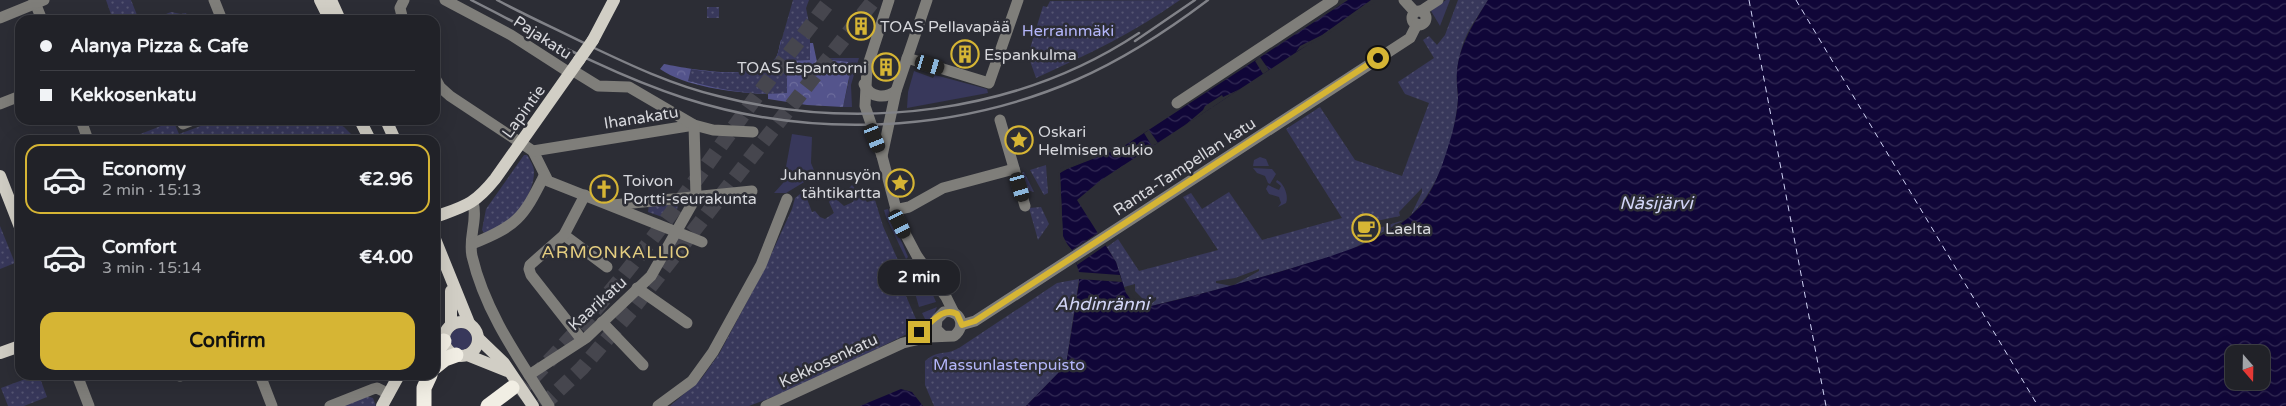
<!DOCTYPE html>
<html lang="en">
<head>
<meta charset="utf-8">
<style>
  :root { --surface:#212228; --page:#292a30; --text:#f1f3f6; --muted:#a2a4a8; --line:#3e3f45; --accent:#d6b534 }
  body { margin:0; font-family:"Varela Round",sans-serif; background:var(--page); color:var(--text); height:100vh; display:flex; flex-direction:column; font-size:19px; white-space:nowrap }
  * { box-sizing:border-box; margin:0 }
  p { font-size:16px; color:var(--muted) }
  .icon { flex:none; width:28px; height:28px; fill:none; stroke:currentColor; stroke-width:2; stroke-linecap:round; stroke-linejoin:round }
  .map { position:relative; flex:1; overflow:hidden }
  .details { position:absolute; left:15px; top:135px; width:425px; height:245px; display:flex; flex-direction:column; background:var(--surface); border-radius:15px; box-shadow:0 5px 20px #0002,0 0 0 1px var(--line) }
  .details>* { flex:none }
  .top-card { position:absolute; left:15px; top:15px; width:425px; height:110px; border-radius:15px; box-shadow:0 5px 20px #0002,0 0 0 1px var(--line); display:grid; align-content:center; height:110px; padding:0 25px; background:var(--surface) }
  .needle { width:32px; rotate:160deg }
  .controls { position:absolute; left:2225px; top:345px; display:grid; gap:10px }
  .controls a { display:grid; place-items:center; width:45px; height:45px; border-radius:10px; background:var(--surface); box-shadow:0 5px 20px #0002,0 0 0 1px var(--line); font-size:25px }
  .end { position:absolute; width:22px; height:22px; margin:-11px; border:6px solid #d6b534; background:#111; box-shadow:0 0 0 2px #111 }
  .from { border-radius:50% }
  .bubble { position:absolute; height:35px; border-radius:15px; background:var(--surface); box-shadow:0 5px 20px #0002,0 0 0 1px var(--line); font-size:16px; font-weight:700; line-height:35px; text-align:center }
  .car { position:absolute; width:15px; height:30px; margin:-15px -8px; border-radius:6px; box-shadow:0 0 4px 1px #0007; background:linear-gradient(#222 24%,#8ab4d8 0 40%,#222 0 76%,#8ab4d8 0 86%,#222 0) }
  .top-card b { display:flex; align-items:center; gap:18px; height:48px; font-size:19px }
  .top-card b+b { border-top:1px solid var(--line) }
  .top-card i { width:12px; height:12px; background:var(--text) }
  ul { padding:9px 0 0; list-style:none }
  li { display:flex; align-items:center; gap:15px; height:70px; margin:0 10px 8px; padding:0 15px; border:2px solid transparent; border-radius:15px }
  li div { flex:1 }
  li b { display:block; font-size:19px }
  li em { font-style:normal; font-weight:700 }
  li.on { border-color:var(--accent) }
  li>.icon { width:45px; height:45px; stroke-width:1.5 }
  .cta { display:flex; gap:10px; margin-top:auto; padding:10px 25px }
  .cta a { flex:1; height:58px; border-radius:15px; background:var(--accent); color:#111; font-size:20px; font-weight:700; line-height:58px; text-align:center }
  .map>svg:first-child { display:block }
  .grass { fill:#38385b }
  .forest { fill:url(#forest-crowns) }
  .park { fill:url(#park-dots) }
  .water { fill:url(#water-waves); fill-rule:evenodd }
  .pier { fill:#2c2d35 }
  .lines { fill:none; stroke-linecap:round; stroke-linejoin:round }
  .ferry { stroke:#d2d5f7; stroke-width:1; stroke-dasharray:6 5; stroke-linecap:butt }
  .highway-tunnel { stroke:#46464e; stroke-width:15; stroke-dasharray:15 8; stroke-linecap:butt }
  .minor { stroke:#7f7e7a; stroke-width:11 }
  .major { stroke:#d1cec5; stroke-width:12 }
  .highway { stroke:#f1eee4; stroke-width:15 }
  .rail { stroke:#818288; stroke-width:2.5 }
  .major-bridge { stroke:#d1cec5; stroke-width:12 }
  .route { stroke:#d6b534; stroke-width:6 }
  .labels { text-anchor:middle; stroke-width:5; stroke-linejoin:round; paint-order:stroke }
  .poi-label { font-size:16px; fill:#d6d7dc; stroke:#2c2d35; text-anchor:start }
  .park-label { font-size:16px; fill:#b4b6fa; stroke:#2c2d35 }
  .street-label { font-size:16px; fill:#d6d7dc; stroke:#2c2d35 }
  .water-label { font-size:18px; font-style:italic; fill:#d2d5f7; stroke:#2c2d35 }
  .neighbourhood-label { font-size:18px; letter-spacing:1px; fill:#e5ce81; stroke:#2c2d35 }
</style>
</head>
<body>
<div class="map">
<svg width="2286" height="406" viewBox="0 0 2286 406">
  <defs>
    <pattern id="forest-crowns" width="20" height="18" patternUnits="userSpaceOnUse" patternTransform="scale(1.25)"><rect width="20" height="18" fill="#54548c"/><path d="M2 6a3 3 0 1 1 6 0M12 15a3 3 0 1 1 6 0" fill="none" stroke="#6c6c9c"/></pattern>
    <pattern id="park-dots" width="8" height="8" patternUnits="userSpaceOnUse" patternTransform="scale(1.25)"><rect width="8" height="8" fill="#38385b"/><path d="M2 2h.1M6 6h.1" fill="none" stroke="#545472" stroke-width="1.8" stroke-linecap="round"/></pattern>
    <pattern id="water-waves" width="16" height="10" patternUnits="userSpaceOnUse" patternTransform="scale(1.25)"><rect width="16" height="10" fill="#100638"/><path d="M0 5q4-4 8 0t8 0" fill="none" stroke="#322a54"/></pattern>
  </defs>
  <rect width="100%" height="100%" fill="#2c2d35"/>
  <!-- grass -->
  <g class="grass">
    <polygon points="1446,0 1450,0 1440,26 1431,11"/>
    <polygon points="824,58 859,58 851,85 852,107 843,107 849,80 838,61"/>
    <polygon points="914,71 933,78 935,75 987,89 988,93 907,108 908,92"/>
    <polygon points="792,134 812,137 811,163 816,175 786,193 774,193 783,183"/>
    <polygon points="1260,157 1266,159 1269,166 1253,166 1254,160"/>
    <polygon points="1253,168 1272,169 1276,174 1270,184 1268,183 1265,176 1257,173"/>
    <path d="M1277 180C1284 183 1289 196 1286 203L1278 207 1281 203 1279 197 1269 194 1266 189 1268 185 1279 190 1281 186 1276 182Z"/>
    <polygon points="888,209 908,257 906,259 886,217 884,210"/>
    <polygon points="914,270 919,277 921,276 928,283 936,302 919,307 913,286 911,271"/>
    <polygon points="937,307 933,317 927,323 922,313"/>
    <circle cx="461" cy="339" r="11"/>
  </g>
  <!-- forest -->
  <path class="forest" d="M810 28V43H813L817 62 824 59 848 62 851 68 843 107 807 105 768 99V94C737 93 685 87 660 69L664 64C691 69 754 82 775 59 779 54 779 46 781 40Z"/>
  <!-- park -->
  <g class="park">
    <polygon points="106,0 131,0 139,20 113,20"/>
    <path d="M793 0H809L806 8 810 28V60L792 61 787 75V93C753 96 722 90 688 81L691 69C714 73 761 78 777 56Z"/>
    <path d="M1180 0C1135 32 1087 55 1036 78L1028 55 1043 6 1047 7 1050 1Z"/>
    <path d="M1458 0H1488C1479 15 1467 30 1462 47 1460 55 1457 65 1457 73 1456 82 1458 91 1458 100 1454 141 1440 186 1411 215L1422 192V188L1399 212 1400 216 1367 223 1368 230H1373L1404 220 1347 252 1234 285 1259 271V269L1235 278 1216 281V283L1232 286 1147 307 1156 300V297L1145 301 1135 291V284L1124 287 1116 262 1107 247 1118 239 1139 271 1218 250 1183 197 1191 193 1202 209 1229 192 1262 240 1342 218 1286 129 1320 107 1355 160 1402 176 1429 103 1405 94 1398 82 1434 58 1423 40 1429 36 1437 45 1445 35Z"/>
    <rect x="707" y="7" width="12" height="11"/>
    <polygon points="171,12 181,14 186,13 189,20 151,20"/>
    <polygon points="165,120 173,120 179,134 217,120 331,120 344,127 352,135 338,140 125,140 166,124"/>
    <path d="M524 155H527C530 160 535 168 534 173 533 198 510 228 484 233L482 230 486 209Z"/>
    <polygon points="1046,165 1048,193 1044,195 1030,170"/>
    <polygon points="1024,172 1034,192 1023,189 1019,174"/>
    <polygon points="852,185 867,202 875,200 883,226 904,274 906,296 919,326 911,332 802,386 749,406 670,406 701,379 719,354 764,270 792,209 795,198 804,191 812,212 815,211 820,217 825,219 834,213 829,202 831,199 836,199 844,206 853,202 855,197 849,188"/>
    <polygon points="678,204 677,210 671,220 648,212 649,205"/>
    <polygon points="1041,207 1049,224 1038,240 1029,208"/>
    <polygon points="0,226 15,263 0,269"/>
    <path d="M1079 279 1066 365 1026 406H934L925 385V361C939 349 945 356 959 348L1057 283Z"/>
    <polygon points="36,375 37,378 40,378 47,397 24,406 8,406 1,388"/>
    <polygon points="367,396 373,398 376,406 341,406"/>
  </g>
  <!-- water -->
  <g class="water">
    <path d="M1348 0H1376L1101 180 1077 200 1116 262 1126 293 1140 312 1147 307C1191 297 1235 285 1279 272 1323 258 1390 243 1421 205 1434 189 1442 167 1448 147 1453 132 1457 115 1458 99 1458 90 1456 81 1457 72 1459 45 1474 23 1488 0H2286V406H1026L1066 365 1079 283V272L1072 250 1063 239 1060 173 1067 169 1121 148ZM2234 354H2261V381H2234Z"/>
    <polygon points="901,389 912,392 923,406 860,406"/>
  </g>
  <!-- pier -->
  <g class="pier">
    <polygon points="1371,0 1378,0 1339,27 1296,52 1300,46 1322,35"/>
    <polygon points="1260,57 1269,70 1263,74 1255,61"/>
    <polygon points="1240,89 1184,126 1203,110 1205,106 1222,95 1223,97"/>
    <polygon points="1149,130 1158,143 1152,146 1144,133"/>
    <polygon points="1101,152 1102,154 1062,171 1060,173 1063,236 1070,250 1068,251 1061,239 1058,173 1061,168"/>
    <polygon points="1098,233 1106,245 1077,265 1072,250"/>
    <polygon points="1079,272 1120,275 1122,282 1079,279"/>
    <polygon points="1124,287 1127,287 1141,309 1152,303 1140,313"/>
  </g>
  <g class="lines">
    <!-- ferry -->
    <g class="ferry">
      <polyline points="1749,0 1826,406"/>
      <polyline points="1796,0 2038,406"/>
    </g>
    <!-- highway-tunnel -->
    <g class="highway-tunnel">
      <path d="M516 394C605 309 674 210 745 112 773 74 802 37 830 0"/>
      <polyline points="542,406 582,368 631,311 874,0"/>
    </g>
    <!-- minor -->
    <g class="minor">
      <polyline points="34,0 42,20"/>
      <polyline points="214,0 222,20"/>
      <polyline points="445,0 511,35 570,73"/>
      <polyline points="889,0 867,68 865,106 882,156 900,224 917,256 946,297 954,313"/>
      <polyline points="1404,0 1415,12"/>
      <polyline points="1421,11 1438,0"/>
      <circle cx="1419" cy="18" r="7"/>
      <polyline points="0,18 44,0"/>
      <polyline points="403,20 400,8 404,0"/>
      <polyline points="907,58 989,83 1018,0"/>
      <polyline points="435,78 440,87 450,96 533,151 548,181 702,242"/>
      <path d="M864 84C870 98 885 99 896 91"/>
      <polyline points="1177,103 1333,0"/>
      <polyline points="0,104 20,96"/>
      <polyline points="81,120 88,140"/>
      <polyline points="1000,120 1025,206"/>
      <polyline points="183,124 193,120"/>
      <polyline points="533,151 694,125 713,130 753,132"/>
      <polyline points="882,156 896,91 927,0"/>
      <path d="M473 202C478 221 468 237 472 256 485 312 519 359 549 406"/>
      <polyline points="613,205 752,191"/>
      <polyline points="895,210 909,207 943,188 1014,169"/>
      <polyline points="564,235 607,267"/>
      <path d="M472 244C517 226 523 218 544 176"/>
      <polyline points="637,288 687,323"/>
      <polyline points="602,322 643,365"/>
      <polyline points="961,325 975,321 1410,38 1417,24"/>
      <polyline points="582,340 531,275 529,269 530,265 564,235 585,195"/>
      <polyline points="77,375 89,406"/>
      <polyline points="180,375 180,376"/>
      <polyline points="260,375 272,406"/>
      <polyline points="529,375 586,338 651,276 696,197 694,125 629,87 598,86 572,70"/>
      <polyline points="330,406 373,389 377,388 389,394"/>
      <polyline points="658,406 692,381 713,352 761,265 787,199"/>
      <path d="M766 406 903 343 929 337 954 336C967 326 960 309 944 312L937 319 936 329 943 336"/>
    </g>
    <!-- major -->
    <g class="major">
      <polyline points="320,0 330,20"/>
      <polyline points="331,0 340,20"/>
      <polyline points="593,40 614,0"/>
      <polyline points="360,120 370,140"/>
      <polyline points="386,120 395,140"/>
      <polyline points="0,176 20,227"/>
      <path d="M435 217C465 206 474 205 495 179L579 60"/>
      <polyline points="435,239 469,323"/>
      <circle cx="461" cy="339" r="17"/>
      <polyline points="451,325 451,291"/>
      <polyline points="478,338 504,363 533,406"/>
      <polyline points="0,353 20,346"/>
      <polyline points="467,355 507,371"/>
      <polyline points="382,406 399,375"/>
    </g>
    <!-- highway -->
    <g class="highway">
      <polyline points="435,353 444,341"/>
      <polyline points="435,367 445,359 456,355"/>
      <polyline points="424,406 424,388 430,375"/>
      <polyline points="488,406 512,388"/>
    </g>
    <!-- rail -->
    <g class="rail">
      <path d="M471 0C540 35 610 74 684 98 811 139 953 133 1076 80 1124 59 1167 31 1208 0"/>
      <path d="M497 0C527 16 558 30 588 45 630 65 672 85 718 96 858 132 1017 114 1139 33"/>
      <polyline points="1135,41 1195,0"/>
    </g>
    <!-- major-bridge -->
    <polyline class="major-bridge" points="579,60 593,40"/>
  </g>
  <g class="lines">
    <!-- route -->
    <path class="route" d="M919 332C931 324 942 306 957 314L962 325 975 321 1378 58"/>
  </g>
  <!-- icons -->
  <defs>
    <g id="building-ring" transform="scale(1.4375)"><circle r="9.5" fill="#2c2d35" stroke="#d6b534" stroke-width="1.5"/><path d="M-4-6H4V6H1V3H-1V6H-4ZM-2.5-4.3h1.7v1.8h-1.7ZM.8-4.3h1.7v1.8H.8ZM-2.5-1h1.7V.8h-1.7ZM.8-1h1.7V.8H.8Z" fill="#d6b534"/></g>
    <g id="sight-ring" transform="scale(1.4375)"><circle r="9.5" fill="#2c2d35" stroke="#d6b534" stroke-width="1.5"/><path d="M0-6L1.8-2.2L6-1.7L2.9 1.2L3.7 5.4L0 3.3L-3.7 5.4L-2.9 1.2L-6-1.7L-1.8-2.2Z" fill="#d6b534"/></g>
    <g id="church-ring" transform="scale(1.4375)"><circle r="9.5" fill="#2c2d35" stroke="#d6b534" stroke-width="1.5"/><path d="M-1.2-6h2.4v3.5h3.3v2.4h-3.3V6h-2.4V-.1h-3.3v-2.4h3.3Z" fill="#d6b534"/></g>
    <g id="cafe-ring" transform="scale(1.4375)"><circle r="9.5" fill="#2c2d35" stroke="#d6b534" stroke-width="1.5"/><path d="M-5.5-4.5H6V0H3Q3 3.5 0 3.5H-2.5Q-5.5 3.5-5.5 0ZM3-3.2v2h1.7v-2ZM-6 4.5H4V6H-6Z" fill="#d6b534"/></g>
  </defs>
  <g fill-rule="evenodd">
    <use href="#building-ring" x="861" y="26"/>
    <use href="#building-ring" x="965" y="54"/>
    <use href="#building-ring" x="886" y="67"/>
    <use href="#sight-ring" x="1019" y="140"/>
    <use href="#sight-ring" x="900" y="183"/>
    <use href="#church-ring" x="604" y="189"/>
    <use href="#cafe-ring" x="1366" y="228"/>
  </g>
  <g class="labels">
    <!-- poi labels -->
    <g class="poi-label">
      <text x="880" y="32">TOAS Pellavapää</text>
      <text x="984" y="60">Espankulma</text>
      <text x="867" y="73" text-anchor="end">TOAS Espantorni</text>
      <text x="1038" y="137">Oskari<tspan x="1038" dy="18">Helmisen aukio</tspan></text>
      <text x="881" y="180" text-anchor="end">Juhannusyön<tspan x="881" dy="18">tähtikartta</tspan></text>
      <text x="623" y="186">Toivon<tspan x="623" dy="18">Portti-seurakunta</tspan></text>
      <text x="1385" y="234">Laelta</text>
    </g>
    <!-- park labels -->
    <g class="park-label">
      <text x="1068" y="36">Herrainmäki</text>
      <text x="1009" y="370">Massunlastenpuisto</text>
    </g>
    <!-- street labels -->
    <g class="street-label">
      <text transform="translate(543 37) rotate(33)" y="6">Pajakatu</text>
      <text transform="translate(523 111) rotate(-54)" y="6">Lapintie</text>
      <text transform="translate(641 117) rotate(-9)" y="6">Ihanakatu</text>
      <text transform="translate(1184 166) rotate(-33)" y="6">Ranta-Tampellan katu</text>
      <text transform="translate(597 303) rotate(-42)" y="6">Kaarikatu</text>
      <text transform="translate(828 360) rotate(-25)" y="6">Kekkosenkatu</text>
    </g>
    <!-- water labels -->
    <g class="water-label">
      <text x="1656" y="209">Näsijärvi</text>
      <text x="1102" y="310">Ahdinränni</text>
    </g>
    <!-- neighbourhood labels -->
    <g class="neighbourhood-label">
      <text x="616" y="258">ARMONKALLIO</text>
    </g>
  </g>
</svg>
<div class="controls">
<a><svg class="needle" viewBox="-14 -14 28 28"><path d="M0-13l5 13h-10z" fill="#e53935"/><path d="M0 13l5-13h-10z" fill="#a2a4a8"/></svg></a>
</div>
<i class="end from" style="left:1378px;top:58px"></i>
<i class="end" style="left:919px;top:332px"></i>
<div class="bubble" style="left:878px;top:260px;width:82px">2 min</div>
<i class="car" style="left:930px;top:65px;rotate:107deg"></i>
<i class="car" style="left:875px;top:138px;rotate:158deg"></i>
<i class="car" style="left:1020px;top:187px;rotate:164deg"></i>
<i class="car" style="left:900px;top:224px;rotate:154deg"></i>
<div class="top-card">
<b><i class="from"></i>Alanya Pizza &amp; Cafe</b>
<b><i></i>Kekkosenkatu</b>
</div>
<section class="details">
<ul>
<li class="on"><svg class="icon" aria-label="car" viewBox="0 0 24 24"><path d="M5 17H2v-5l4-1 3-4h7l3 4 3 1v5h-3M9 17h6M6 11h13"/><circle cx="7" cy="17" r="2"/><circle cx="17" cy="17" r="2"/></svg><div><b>Economy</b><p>2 min · 15:13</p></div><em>€2.96</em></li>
<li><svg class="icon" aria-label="car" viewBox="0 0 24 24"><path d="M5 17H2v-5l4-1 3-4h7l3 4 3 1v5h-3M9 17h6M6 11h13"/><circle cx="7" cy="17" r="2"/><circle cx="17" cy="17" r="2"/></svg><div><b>Comfort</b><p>3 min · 15:14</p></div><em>€4.00</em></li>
</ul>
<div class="cta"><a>Confirm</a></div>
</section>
</div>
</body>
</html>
